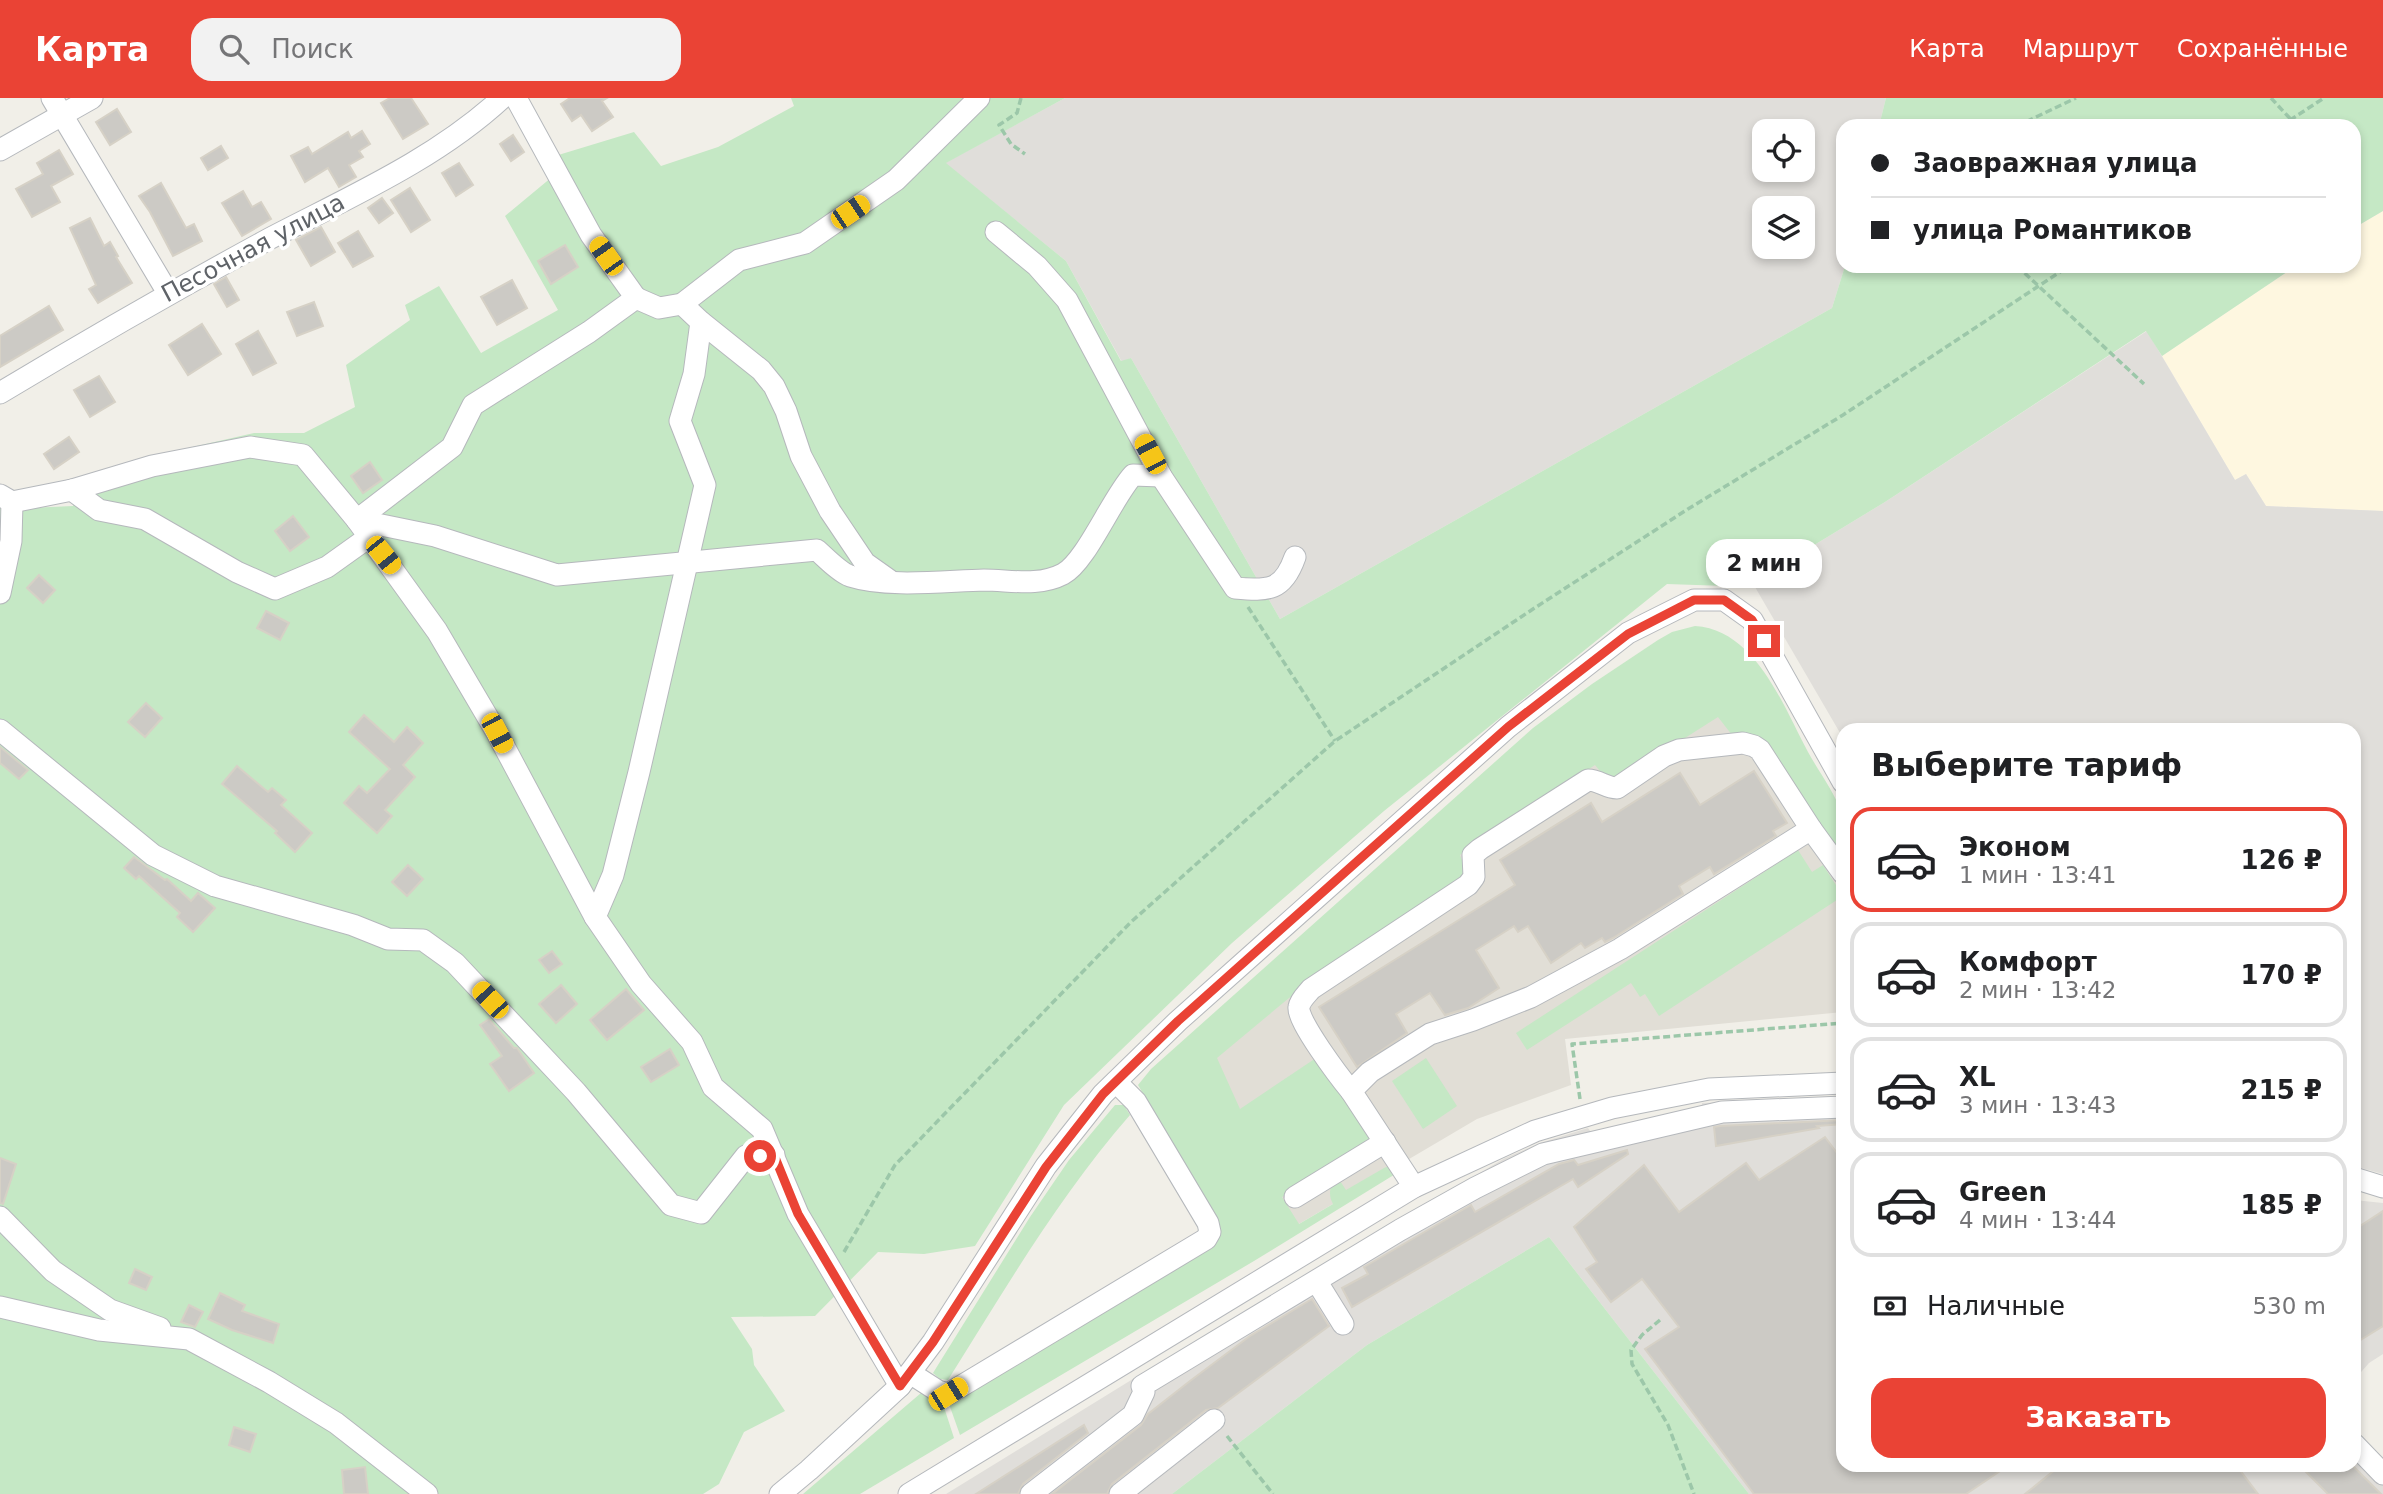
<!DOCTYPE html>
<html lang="ru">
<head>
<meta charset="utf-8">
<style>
  :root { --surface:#fff; --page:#f2f2f2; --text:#202124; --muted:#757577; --line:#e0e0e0; --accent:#ea4335 }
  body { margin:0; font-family:"DejaVu Sans",sans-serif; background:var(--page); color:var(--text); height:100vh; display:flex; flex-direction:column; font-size:26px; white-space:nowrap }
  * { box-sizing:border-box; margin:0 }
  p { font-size:23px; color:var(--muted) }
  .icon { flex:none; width:38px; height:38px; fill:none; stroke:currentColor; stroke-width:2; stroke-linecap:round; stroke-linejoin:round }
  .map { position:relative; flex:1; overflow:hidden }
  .drawer { position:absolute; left:1836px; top:625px; width:525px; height:749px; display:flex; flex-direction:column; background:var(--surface); border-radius:21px; box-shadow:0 4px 10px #0003 }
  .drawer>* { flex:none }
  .hud { position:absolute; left:1836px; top:21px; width:525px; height:154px; border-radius:21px; box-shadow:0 4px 10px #0003; display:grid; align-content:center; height:154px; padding:0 35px; background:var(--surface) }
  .fabs { position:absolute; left:1752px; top:21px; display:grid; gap:14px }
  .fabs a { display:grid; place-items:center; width:63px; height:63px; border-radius:14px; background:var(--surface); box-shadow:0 4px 10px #0003; font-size:35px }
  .end { position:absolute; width:32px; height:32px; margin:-16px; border:9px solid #ea4335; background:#fff; box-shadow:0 0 0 4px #fff }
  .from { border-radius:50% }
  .bubble { position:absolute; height:49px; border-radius:21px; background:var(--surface); box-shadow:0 4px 10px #0003; font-size:23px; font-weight:700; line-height:49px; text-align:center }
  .car { position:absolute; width:21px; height:42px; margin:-21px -10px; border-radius:9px; box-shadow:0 0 5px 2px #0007; background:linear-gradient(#f5c518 24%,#345 0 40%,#f5c518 0 76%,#345 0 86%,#f5c518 0) }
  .hud b { display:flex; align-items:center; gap:24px; height:66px; font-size:26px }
  .hud b+b { border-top:2px solid var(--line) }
  .hud i { width:18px; height:18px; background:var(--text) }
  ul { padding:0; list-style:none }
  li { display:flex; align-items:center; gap:21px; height:105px; margin:0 14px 10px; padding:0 21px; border:4px solid var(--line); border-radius:21px }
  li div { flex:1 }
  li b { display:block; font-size:26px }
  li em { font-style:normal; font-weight:700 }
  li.on { border-color:var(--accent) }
  li>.icon { width:63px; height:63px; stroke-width:1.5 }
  h2 { padding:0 35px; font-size:32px; line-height:84px }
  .pay { display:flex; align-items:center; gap:18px; height:77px; padding:0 35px; font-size:26px }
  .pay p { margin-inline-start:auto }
  .button { display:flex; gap:14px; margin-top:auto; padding:14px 35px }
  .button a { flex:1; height:80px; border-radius:21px; background:var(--accent); color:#fff; font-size:28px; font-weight:700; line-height:80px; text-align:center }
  header { display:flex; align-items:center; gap:42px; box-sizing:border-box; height:98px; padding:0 35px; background:var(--accent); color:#fff }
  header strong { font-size:33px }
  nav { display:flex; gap:38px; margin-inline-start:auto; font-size:24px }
  .search { width:490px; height:63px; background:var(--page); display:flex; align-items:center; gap:18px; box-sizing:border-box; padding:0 24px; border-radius:21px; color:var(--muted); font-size:26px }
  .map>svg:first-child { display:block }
  .commercial { fill:#fef7e0 }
  .industrial { fill:#e0deda; fill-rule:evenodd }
  .education { fill:#e1ded6 }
  .green { fill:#c5e8c5 }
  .building { fill:#cccac5; stroke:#d6d1c6; stroke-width:2 }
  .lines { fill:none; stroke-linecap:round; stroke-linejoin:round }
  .minor-casing { stroke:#b5b8bc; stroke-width:23 }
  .path { stroke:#9cc7a9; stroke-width:3.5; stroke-dasharray:7 3.5; stroke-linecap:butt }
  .minor { stroke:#fff; stroke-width:21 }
  .route { stroke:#ea4335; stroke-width:9 }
  .labels { text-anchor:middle; stroke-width:7; stroke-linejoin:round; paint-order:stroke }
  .street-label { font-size:24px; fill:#5f6368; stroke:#fff }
</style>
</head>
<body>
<header>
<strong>Карта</strong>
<div class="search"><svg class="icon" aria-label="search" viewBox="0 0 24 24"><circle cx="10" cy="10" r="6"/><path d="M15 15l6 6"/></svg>Поиск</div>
<nav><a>Карта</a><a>Маршрут</a><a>Сохранённые</a></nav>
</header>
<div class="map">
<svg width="2383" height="1396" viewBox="0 0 2383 1396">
  <rect width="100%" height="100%" fill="#f1efe8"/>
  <!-- commercial -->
  <polygon class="commercial" points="2383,113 2383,413 2266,408 2246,376 2235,382 2162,258 2296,168 2354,168 2354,130"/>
  <!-- industrial -->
  <g class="industrial">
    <path d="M1065 0H1886L1879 28H1843V168H1845L1832 210 1280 521 1131 260 1122 264 1066 163 945 65ZM1764 33H1802V72H1764ZM1764 110H1802V149H1764Z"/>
    <polygon points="2147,233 2235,382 2246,376 2266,408 2383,413 2383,1076 2354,1068 2354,632 1843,632 1843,640 1755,489 1783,466 1885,404"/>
    <polygon points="1843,1001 1843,1367 2354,1367 2354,1357 2383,1385 2383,1396 1749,1396 1549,1139 1367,1247 1172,1396 946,1396 1141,1276 1505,1060 1540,1045 1588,1030 1593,1037 1701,1015 1702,1005"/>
    <polygon points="2354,1102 2383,1105 2383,1256 2369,1265 2354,1282"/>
  </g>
  <!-- education -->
  <polygon class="education" points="1676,541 1843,730 1843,914 1565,941 1571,987 1477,1021 1253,1153 1147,983"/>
  <!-- green -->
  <g class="green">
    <polygon points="791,0 1065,0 946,65 1066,163 1121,263 1131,260 1280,521 1832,210 1845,168 2296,168 2162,258 2146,233 1885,404 1783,466 1755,489 1667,486 1384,713 1232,845 1064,1007 975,1148 924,1156 878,1154 815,1218 731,1219 752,1251 754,1267 785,1313 744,1334 719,1386 703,1396 0,1396 0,408 6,411 73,408 80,382 153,358 254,335 304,335 355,309 346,267 410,222 405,207 439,188 481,255 558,212 505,118 552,79 555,58 634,34 661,68 718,49 794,8"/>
    <polygon points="1886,0 2383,0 2383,113 2354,130 2354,28 1879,28"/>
    <path d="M1695 528C1756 532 1783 608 1808 654 1819 674 1835 695 1842 716 1847 729 1843 750 1843 764L1757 637H1732L1718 619 1619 682 1604 678 1595 667 1460 757 1467 775 1390 832 1289 900 1217 960 1240 1011 1316 960 1371 1031 1370 1044 1363 1051 1282 1099 1299 1126 1333 1106C1328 1097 1329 1087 1338 1080L1346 1092 1384 1070 1389 1068 1397 1075 1254 1163 960 1337 949 1306 1209 1148 1220 1139V1126L1138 987 1151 971 1533 630 1592 586 1658 542 1672 534Z"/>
    <polygon points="1798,752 1812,774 1823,767 1843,798 1659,918 1645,896 1640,899 1631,885 1527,952 1516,935"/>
    <polygon points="1426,960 1457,1008 1423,1031 1392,983"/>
    <path d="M1115 1007H1124L1130 1017C1060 1097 1005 1191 948 1282L940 1281 933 1275 1030 1119 1069 1062Z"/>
    <polygon points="1549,1139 1749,1396 1172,1396 1367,1247"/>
    <polygon points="921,1295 940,1307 943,1306 954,1340 860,1396 803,1396"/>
  </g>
  <!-- building -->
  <g class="building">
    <polygon points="390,0 411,0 428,26 403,41 381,5"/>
    <polygon points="570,0 607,0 602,3 613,19 592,33 581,17 572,23 561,6"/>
    <polygon points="117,11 131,34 110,47 96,24"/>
    <polygon points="362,33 370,46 359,53 363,59 349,67 356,79 339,89 328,70 305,84 291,58 308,49 312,56 348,34 351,40"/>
    <polygon points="513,37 524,54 511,63 500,46"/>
    <polygon points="221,48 228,60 208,72 201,60"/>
    <polygon points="59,52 73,76 51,88 60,104 32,119 16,91 43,76 37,65"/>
    <polygon points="459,65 473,87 456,98 442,75"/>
    <polygon points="161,85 186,130 194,126 202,143 173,158 150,114 139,98"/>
    <polygon points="410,90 430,122 411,134 391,102"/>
    <polygon points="243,93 252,109 261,104 271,121 242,138 222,105"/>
    <polygon points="382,100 393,115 379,125 368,110"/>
    <polygon points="90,120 104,148 110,144 118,158 116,159 132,185 98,205 89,191 96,187 70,130"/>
    <polygon points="321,129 335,154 311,168 296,142"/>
    <polygon points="358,133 373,158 353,169 338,145"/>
    <polygon points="565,147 578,169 551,186 538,163"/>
    <polygon points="226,179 239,202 227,209 214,186"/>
    <polygon points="512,182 527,210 497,227 481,199"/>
    <polygon points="314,204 323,228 297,238 287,214"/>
    <polygon points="49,208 63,232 0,269 0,238"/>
    <polygon points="202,226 221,256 188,277 169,247"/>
    <polygon points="258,233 276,265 253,277 236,246"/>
    <polygon points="99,278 115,304 90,319 74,292"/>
    <polygon points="69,339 79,354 54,371 44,356"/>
    <polygon points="370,364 382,382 363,395 351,378"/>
    <polygon points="293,418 309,439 290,453 275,433"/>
    <polygon points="39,477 55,492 43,505 27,490"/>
    <polygon points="266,513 289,525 280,542 257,530"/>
    <polygon points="146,605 162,620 145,639 128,624"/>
    <polygon points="364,617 394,644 407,629 423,645 403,667 415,679 385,712 392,718 377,735 344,705 359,688 367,695 390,671 349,634"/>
    <polygon points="0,649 28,672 19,681 0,665"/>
    <polygon points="237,668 268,694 272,690 286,702 281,707 312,735 295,754 275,735 277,733 222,686"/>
    <polygon points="1754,673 1787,725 1773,733 1776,738 1714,776 1710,769 1679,788 1683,796 1613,840 1605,844 1602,840 1585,850 1581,845 1551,865 1528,828 1518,834 1514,828 1476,852 1499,890 1468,910 1445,917 1430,895 1396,916 1407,935 1357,969 1319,909 1515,787 1500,762 1591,705 1602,724 1680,675 1700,707"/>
    <polygon points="134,759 165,782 167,781 191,803 198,795 215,810 193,834 177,819 180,815 139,778 136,781 124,770"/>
    <polygon points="408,767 423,781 407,798 392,784"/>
    <polygon points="552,853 562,866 549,875 539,862"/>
    <polygon points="561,887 577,906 556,925 539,906"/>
    <polygon points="626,891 644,912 607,942 590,922"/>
    <polygon points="489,921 514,950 517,950 534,975 509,993 490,966 502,958 480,927"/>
    <polygon points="670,951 679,967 651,984 641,969"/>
    <polygon points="1843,1022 1843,1026 1817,1028 1819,1030 1716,1048 1714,1029 1720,1028"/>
    <polygon points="1825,1039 1843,1063 1843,1367 2009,1367 1966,1396 1754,1396 1645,1251 1679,1229 1642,1181 1611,1204 1586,1171 1597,1164 1574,1129 1644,1067 1679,1114 1746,1065 1759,1082"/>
    <polygon points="1627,1052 1628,1056 1578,1089 1573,1081 1352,1209 1342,1190 1368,1176 1364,1169 1471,1107 1475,1114 1559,1066 1574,1062 1578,1067"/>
    <polygon points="0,1060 16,1066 3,1106 0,1105"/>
    <polygon points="2383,1113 2383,1228 2354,1246 2354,1132"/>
    <polygon points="135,1171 152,1179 146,1192 129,1185"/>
    <polygon points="220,1195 245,1207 242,1213 279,1226 273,1245 232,1232 208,1221"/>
    <polygon points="1312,1201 1329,1228 1218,1310 1206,1312 1112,1386 1107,1396 1052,1396 1141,1327 1148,1316 1190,1283 1250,1238"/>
    <polygon points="189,1207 203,1214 195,1229 181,1224"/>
    <polygon points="1084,1327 1088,1335 1023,1386 1018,1396 976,1396"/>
    <polygon points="234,1329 256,1336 250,1354 229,1347"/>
    <polygon points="2061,1367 2236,1367 2258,1396 2025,1396"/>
    <polygon points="2299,1367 2352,1367 2381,1396 2328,1396"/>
    <polygon points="365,1369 368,1396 344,1396 342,1372"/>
  </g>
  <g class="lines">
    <!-- minor casing -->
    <g class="minor-casing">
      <g id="minor">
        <polyline points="52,0 168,195"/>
        <polyline points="516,0 591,137 636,200"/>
        <polyline points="0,52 92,0"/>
        <path d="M996 134 1037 168 1067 202 1161 378 1235 490C1269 493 1283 493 1295 459"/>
        <polyline points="701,224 761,272 774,288 786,313 801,358 830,413 865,465 889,482"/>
        <path d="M0 295C88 242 177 191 267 142 347 100 435 62 502 0"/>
        <polyline points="72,392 99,412 145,421 237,474 275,491 327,469 369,439"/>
        <polyline points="0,397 12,404 72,392 152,368 250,349 303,357 357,422 437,533 497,635 595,819 641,886 692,944 713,989 762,1031 798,1116 900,1288"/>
        <path d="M357 422 435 438 557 477 817 452C826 460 839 474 850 478 888 490 944 483 984 482 1010 482 1038 489 1063 476 1086 464 1112 400 1133 377L1161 378"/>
        <polyline points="357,422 452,349 473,307 589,234 636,200 659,210 682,206 739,162 805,145 896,82 979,0"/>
        <polyline points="0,495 11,443 12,404"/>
        <polyline points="0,632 153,757 215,788 353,827 388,841 423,842 455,865 576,994 671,1107 701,1115 746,1058 774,1057"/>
        <polyline points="595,819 613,777 639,674 705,387 680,323 694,276 701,224 682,206"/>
        <path d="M1351 993C1341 981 1296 922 1299 909 1300 902 1307 896 1311 891L1468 787 1474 779 1473 757 1480 751 1588 682C1599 682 1606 690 1617 690L1664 658 1679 652 1743 645 1754 648 1760 652 1811 731"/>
        <polyline points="2354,1080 2383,1089"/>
        <polyline points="1414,1089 1351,993 1370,974 1430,936 1473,922 1531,899 1620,851 1811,731 1843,775"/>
        <polyline points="1295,1099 1385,1044"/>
        <polyline points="0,1119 53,1173 110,1212 160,1230"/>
        <polyline points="1317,1184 1343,1226"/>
        <polyline points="0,1209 99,1232 189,1241 269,1284 336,1325 427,1396"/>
        <polyline points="910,1275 938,1293 948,1296 1206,1141 1210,1134 1208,1125 1136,1004 1116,984"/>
        <polyline points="2354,1346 2383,1376"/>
        <polyline points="780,1396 809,1372 900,1288 933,1244 1046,1068 1103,996 1178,923 1508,629 1628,535 1694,502 1724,502 1752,522 1843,684"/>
        <polyline points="909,1396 1414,1089 1535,1033 1612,1010 1709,991 1843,985"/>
        <polyline points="1031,1396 1133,1317 1144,1294 1142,1288 1400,1132 1475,1090 1543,1056 1722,1014 1843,1009"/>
        <polyline points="1120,1396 1214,1322"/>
      </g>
    </g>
    <!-- path -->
    <g class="path">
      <polyline points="1021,0 1017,15 999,27 1011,46 1025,56"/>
      <polyline points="2271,0 2297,28"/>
      <polyline points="2017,28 2076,0"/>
      <polyline points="2281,28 2324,0"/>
      <polyline points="2354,89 2357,92"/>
      <polyline points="2017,168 2144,286"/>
      <polyline points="1248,509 1335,643"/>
      <polyline points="1580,1001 1572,946 1843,925"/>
      <polyline points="844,1154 895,1067 1131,824 1335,643 1533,511 1688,411 1843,317 2069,168"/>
      <polyline points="1660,1222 1642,1237 1631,1252 1632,1266 1668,1327 1694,1396"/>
      <polyline points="1227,1338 1273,1396"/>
    </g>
    <!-- minor -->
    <use href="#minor" class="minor"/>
  </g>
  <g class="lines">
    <!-- route -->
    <polyline class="route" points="760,1058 774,1057 798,1116 900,1288 933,1244 1046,1069 1103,996 1178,923 1508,629 1628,536 1694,502 1724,502 1752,522 1764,543"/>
  </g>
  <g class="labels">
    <!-- street labels -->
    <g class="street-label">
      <text transform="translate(253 150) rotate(-28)" y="8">Песочная улица</text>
    </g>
  </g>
</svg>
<div class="fabs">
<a><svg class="icon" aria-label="locate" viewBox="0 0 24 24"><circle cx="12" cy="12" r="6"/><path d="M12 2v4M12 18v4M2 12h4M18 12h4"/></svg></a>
<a><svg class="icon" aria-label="layers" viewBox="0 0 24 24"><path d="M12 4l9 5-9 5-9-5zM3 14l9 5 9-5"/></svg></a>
</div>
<i class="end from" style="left:760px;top:1058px"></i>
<i class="end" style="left:1764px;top:543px"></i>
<div class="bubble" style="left:1706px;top:441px;width:116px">2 мин</div>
<i class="car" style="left:850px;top:114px;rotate:56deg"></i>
<i class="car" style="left:606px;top:158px;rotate:325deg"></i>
<i class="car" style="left:1150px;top:356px;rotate:332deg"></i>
<i class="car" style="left:383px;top:457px;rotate:141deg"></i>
<i class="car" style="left:497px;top:635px;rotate:152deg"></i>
<i class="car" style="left:490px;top:902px;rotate:317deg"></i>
<i class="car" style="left:948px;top:1296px;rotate:58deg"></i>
<div class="hud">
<b><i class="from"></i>Заовражная улица</b>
<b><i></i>улица Романтиков</b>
</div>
<section class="drawer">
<h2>Выберите тариф</h2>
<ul>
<li class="on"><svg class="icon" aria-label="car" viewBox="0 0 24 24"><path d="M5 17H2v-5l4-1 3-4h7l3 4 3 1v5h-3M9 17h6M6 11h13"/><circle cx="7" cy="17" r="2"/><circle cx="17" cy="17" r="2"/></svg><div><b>Эконом</b><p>1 мин · 13:41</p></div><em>126 ₽</em></li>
<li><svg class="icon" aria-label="car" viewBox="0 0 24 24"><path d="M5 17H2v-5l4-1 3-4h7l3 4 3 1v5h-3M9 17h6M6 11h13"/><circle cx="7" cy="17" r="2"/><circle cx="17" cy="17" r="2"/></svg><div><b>Комфорт</b><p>2 мин · 13:42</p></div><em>170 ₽</em></li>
<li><svg class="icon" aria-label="car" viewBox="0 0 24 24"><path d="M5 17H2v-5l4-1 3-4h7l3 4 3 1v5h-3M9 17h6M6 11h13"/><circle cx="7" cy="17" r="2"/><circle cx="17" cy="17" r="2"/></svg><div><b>XL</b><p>3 мин · 13:43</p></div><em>215 ₽</em></li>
<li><svg class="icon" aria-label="car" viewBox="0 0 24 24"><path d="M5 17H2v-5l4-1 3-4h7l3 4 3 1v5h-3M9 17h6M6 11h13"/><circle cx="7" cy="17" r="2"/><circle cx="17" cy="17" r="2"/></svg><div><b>Green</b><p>4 мин · 13:44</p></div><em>185 ₽</em></li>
</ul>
<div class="pay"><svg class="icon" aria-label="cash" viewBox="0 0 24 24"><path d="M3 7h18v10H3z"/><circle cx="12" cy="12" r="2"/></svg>Наличные<p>530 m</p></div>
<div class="button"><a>Заказать</a></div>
</section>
</div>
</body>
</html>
